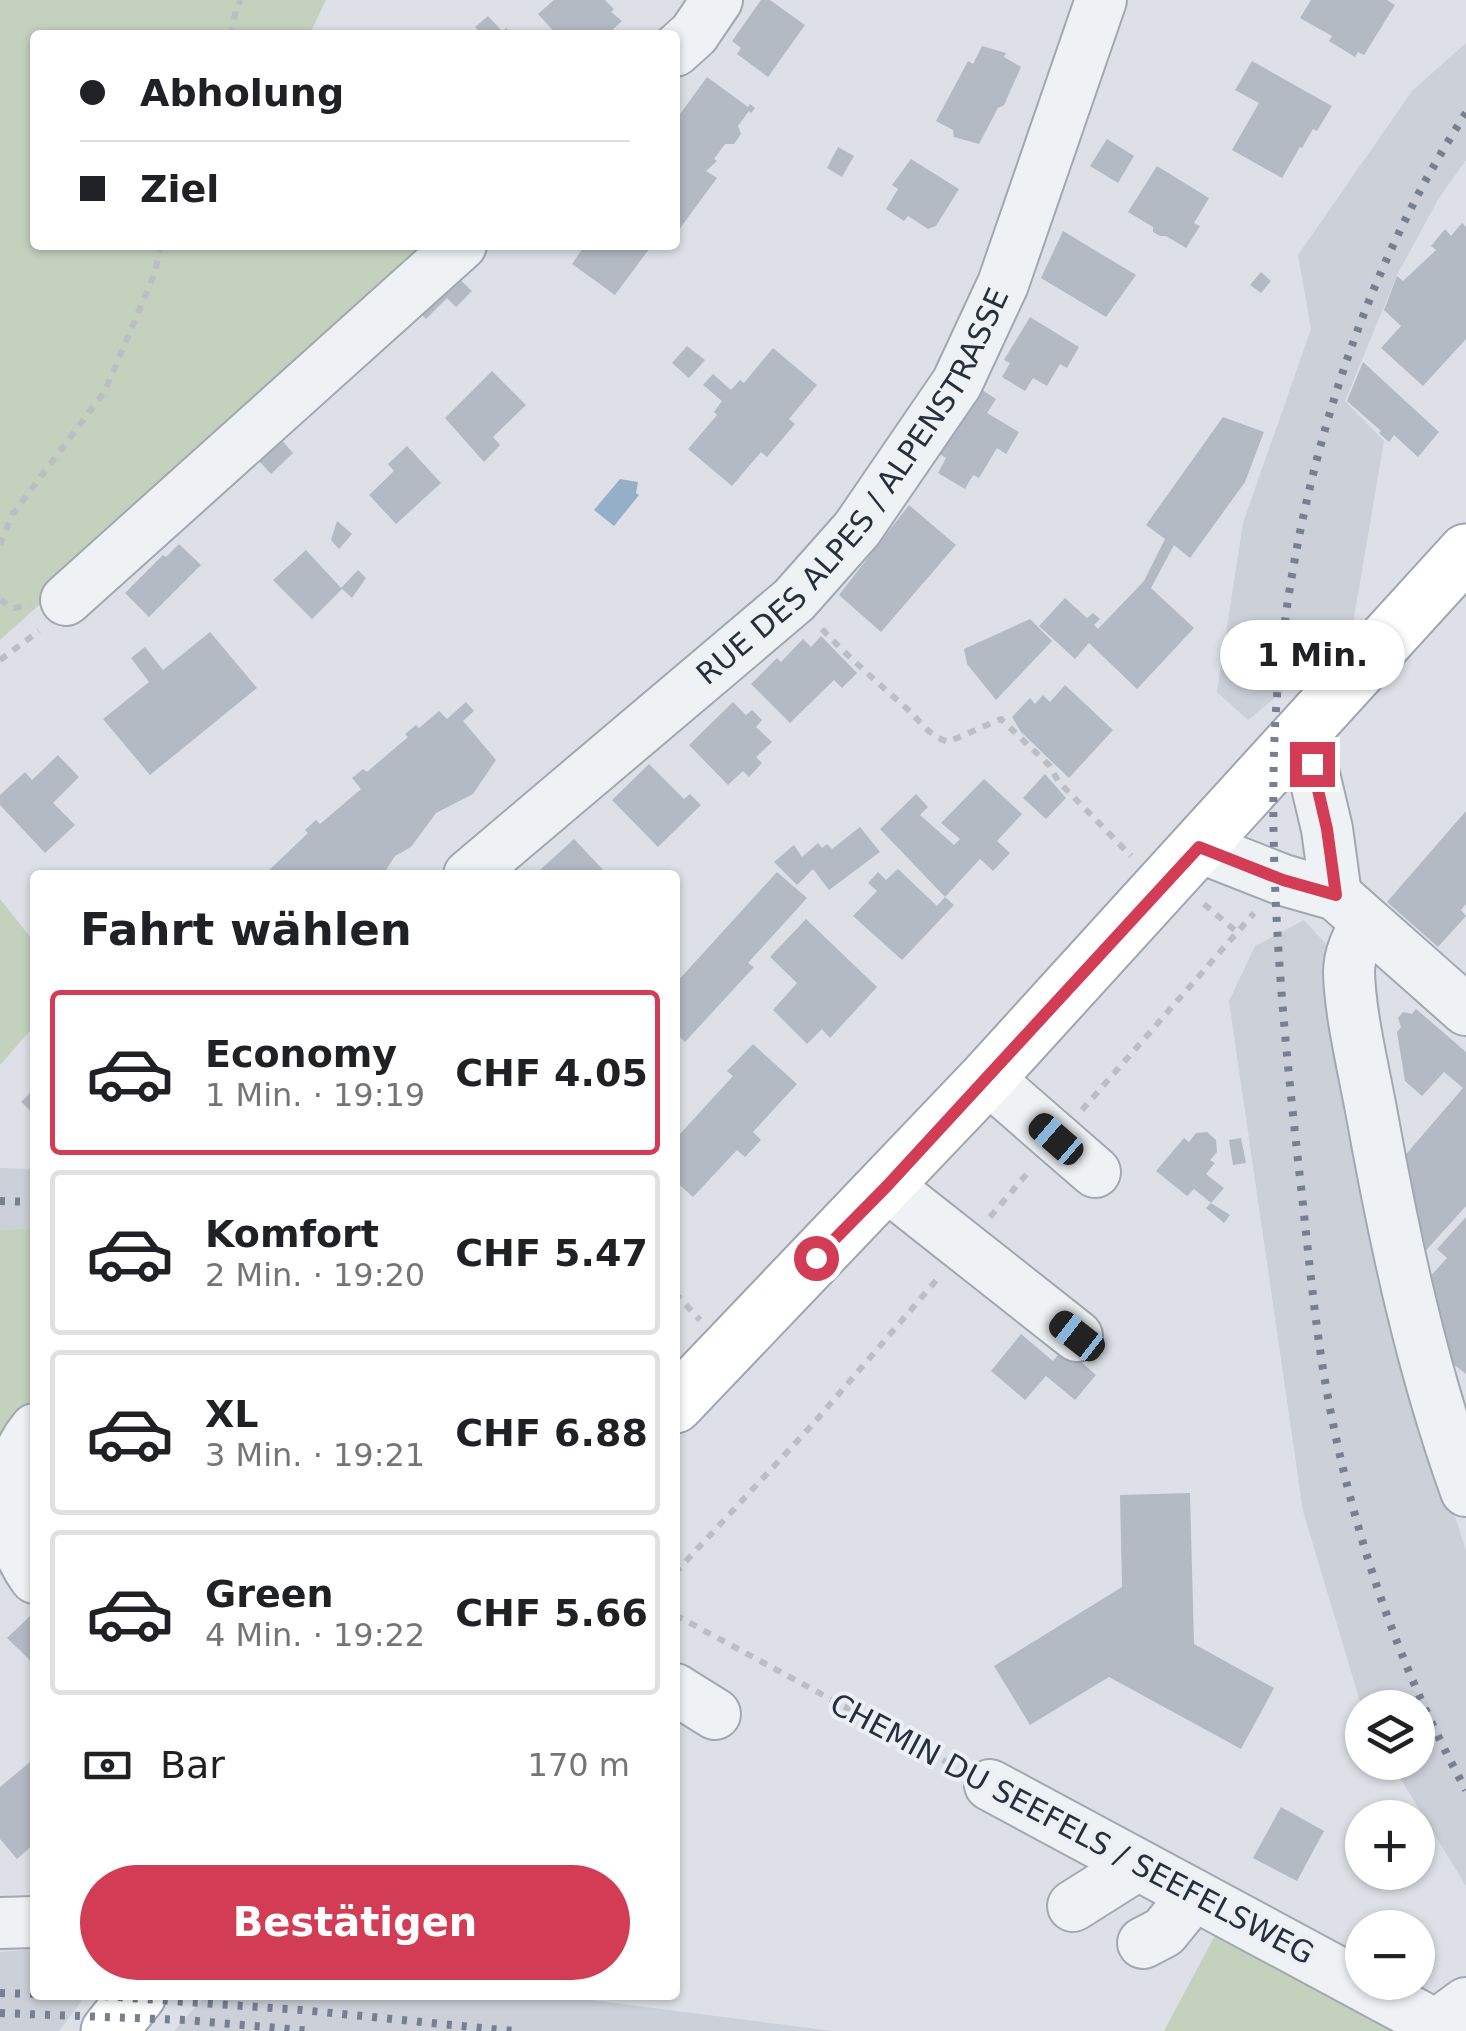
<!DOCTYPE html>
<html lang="de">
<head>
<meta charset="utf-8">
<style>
  :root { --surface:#fff; --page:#f2f2f2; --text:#202124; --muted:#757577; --line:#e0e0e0; --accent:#d23c54 }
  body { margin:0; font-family:"DejaVu Sans",sans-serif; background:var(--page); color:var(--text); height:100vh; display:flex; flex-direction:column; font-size:38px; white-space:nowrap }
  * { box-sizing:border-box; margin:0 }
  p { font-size:32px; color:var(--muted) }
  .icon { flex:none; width:55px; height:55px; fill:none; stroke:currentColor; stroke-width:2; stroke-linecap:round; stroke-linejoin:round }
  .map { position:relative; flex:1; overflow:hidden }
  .side { position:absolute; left:30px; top:870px; width:650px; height:1130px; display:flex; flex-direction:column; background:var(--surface); border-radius:10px; box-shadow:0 2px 8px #0004 }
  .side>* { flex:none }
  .banner { position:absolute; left:30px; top:30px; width:650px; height:220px; border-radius:10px; box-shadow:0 2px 8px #0004; display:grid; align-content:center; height:220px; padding:0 50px; background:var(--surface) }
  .buttons { position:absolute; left:1345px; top:1690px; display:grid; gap:20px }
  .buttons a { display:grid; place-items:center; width:90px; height:90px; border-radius:50%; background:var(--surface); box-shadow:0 2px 8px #0004; font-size:50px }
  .end { position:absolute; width:45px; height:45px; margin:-22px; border:12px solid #d23c54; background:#fff; box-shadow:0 0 0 5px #fff }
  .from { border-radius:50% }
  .bubble { position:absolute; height:70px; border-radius:35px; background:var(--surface); box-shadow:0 2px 8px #0004; font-size:32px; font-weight:700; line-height:70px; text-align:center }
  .car { position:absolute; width:30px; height:60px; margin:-30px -15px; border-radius:12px; box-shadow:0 0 8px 2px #0007; background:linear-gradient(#222 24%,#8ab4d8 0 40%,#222 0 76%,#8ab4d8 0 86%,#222 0) }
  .banner b { display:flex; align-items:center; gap:35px; height:95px; font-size:38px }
  .banner b+b { border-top:2px solid var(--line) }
  .banner i { width:25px; height:25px; background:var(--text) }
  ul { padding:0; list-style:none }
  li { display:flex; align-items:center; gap:30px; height:165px; margin:0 20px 15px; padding:0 30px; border:5px solid var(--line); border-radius:10px }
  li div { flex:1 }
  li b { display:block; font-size:38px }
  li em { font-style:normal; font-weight:700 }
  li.on { border-color:var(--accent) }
  li>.icon { width:90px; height:90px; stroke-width:1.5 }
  h2 { padding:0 50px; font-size:45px; line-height:120px }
  .pay { display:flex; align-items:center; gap:25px; height:110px; padding:0 50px; font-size:38px }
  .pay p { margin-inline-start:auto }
  .primary-button { display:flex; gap:20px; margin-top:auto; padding:20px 50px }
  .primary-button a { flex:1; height:115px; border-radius:60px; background:var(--accent); color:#fff; font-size:40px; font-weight:700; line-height:115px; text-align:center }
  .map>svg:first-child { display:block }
  .built { fill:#cbd0d9 }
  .green { fill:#c3d1bd }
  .water { fill:#96afc9 }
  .building { fill:#b4bac4 }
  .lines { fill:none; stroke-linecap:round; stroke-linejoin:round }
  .minor-casing { stroke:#a2a8b1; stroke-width:54 }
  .major-casing { stroke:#9ca5b3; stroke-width:59 }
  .path { stroke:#bbbfc5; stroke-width:6; stroke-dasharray:8 8; stroke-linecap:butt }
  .minor { stroke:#eff2f5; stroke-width:50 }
  .major { stroke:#fff; stroke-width:55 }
  .rail { stroke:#768091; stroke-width:8; stroke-dasharray:5 10; stroke-linecap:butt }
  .route { stroke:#d23c54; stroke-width:12 }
  .labels { text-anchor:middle; stroke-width:8; stroke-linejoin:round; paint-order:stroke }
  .street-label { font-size:30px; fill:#262f3e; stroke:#ecf0f5 }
</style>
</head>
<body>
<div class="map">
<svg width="1466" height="2031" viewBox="0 0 1466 2031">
  <rect width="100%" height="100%" fill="#dde1e7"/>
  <!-- built -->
  <g class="built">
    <polygon points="1466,43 1466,160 1439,198 1397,275 1345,401 1384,441 1351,635 1248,720 1217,692 1243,523 1311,329 1298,255 1412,91"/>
    <polygon points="1304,920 1326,944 1401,1321 1432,1442 1466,1551 1466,1886 1391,1763 1418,1762 1418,1708 1362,1708 1303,1511 1229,1001 1255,946"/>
    <polygon points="0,1168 35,1169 35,1228 0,1230"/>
    <polygon points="35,1949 35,1995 86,1995 59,2031 0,2031 0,1952"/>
    <polygon points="206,1995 553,1995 832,2031 174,2031"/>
  </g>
  <!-- green -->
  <g class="green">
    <polygon points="0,0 326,0 309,35 35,35 35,245 441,245 0,640"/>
    <polygon points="0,899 35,943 35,1025 0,1065"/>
    <polygon points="35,1228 35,1406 0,1454 0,1230"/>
    <polygon points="1220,1926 1412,2031 1164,2031"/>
  </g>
  <!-- water -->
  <polygon class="water" points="620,479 638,482 636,493 639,495 614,526 594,510"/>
  <!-- building -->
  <g class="building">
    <polygon points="554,0 605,0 614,9 611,12 622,21 607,35 557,35 538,14"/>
    <polygon points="761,0 770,0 805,25 768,77 737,54 741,48 732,41"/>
    <polygon points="1311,0 1387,0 1395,5 1364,55 1358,52 1355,57 1329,41 1332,36 1300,18"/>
    <polygon points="488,16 503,32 506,28 513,35 482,35 475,27"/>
    <polygon points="982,46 1006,53 1004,57 1021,67 1004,105 998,108 979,144 954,137 953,130 936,121 968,61 973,64"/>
    <polygon points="1252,61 1332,106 1317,131 1313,129 1302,148 1300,147 1282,178 1232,150 1259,103 1235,90"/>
    <polygon points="707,77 748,107 750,104 755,108 751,113 749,111 738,126 741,134 734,144 725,144 714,159 717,161 706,171 717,178 675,235 675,121"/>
    <polygon points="1107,139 1134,156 1118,183 1090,166"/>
    <polygon points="838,147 854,156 842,177 827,168"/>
    <polygon points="911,159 959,189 936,226 928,229 908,216 904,221 886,209 898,189 892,185"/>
    <polygon points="1157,166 1209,198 1194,223 1200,226 1186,248 1166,236 1160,236 1153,232 1153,227 1128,212"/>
    <polygon points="1462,223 1466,227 1466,339 1423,386 1381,348 1401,326 1384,310 1397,276 1403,281 1436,250 1431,246 1445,229 1451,236"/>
    <polygon points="1063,231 1136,275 1106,317 1041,278"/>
    <polygon points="585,245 652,245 615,295 572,264"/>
    <polygon points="451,271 472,291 456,307 447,298 426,319 413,306"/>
    <polygon points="1261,272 1271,281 1261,293 1250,285"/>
    <polygon points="1030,317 1079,347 1067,368 1060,364 1047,386 1033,378 1025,391 1002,377 1010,363 1004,360"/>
    <polygon points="687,346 705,360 689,378 672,363"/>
    <polygon points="773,348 817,385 789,419 795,424 767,457 761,452 732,486 688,449 717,415 714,412 722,401 703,385 713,374 731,390 740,380 744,383"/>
    <polygon points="1363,362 1439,432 1418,457 1394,435 1389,442 1379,433 1381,431 1347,401"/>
    <polygon points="492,371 526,405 493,437 500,445 484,462 445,418"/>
    <polygon points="976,386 996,399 987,413 1019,432 1006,454 997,448 979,478 973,475 965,489 938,473 946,458 936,452"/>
    <polygon points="1223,417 1264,432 1245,482 1190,558 1174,545 1151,588 1194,628 1137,689 1089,643 1075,659 1039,626 1065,598 1087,618 1093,613 1100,619 1094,625 1098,629 1144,581 1165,539 1146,525"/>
    <polygon points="280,438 293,453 271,474 257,459"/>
    <polygon points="407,446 441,483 396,524 369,495 394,471 388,464"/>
    <polygon points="909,505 956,545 881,632 839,595"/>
    <polygon points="337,521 352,534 339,549 331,540"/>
    <polygon points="179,544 201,565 149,617 125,593 163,555 166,557"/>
    <polygon points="306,550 341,588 358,570 366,578 352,598 342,589 312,619 273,580"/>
    <polygon points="1030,619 1052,641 996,700 967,664 964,649"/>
    <polygon points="210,632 257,688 150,775 103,719 149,682 131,658 145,647 163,670"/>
    <polygon points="821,636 857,673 842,688 834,680 790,723 751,684 777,658 781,662 803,639 811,647"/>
    <polygon points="1065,685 1113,730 1069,778 1021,732 1012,717 1030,698 1035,704 1043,695 1050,702"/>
    <polygon points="466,702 474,711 463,721 496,760 473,794 436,813 411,847 395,856 383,875 264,875 308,833 305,830 316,820 320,824 361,789 352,778 363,769 367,772 408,737 405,734 416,725 419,728 439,711 447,719"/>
    <polygon points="733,702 746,715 752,710 762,720 756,727 772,742 756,757 762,763 749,777 743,771 728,785 689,745"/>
    <polygon points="58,755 79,777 53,803 75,825 45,853 0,805 0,795 25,772 32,780"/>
    <polygon points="649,764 684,799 690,794 701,805 658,847 612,800"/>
    <polygon points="1045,774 1066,798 1046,819 1023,798"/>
    <polygon points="984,779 1022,814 997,841 1010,853 993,871 980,859 945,897 880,829 916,794 928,807 920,815 954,845 960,839 941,823"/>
    <polygon points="1466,811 1466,904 1461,910 1466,916 1438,947 1387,902"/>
    <polygon points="860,827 880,852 829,890 813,869 797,885 774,862 794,845 802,857 818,843 822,848 827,844 832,849"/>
    <polygon points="574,839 608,875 537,875 541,869"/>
    <polygon points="898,869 937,906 945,897 954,905 902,960 853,916 877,891 868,883 878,872 886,880"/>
    <polygon points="777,872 807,898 748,963 754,967 685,1042 675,1032 675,984"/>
    <polygon points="806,919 877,987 830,1038 822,1029 807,1044 773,1010 797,983 770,957"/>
    <polygon points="1416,1009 1466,1052 1466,1206 1420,1257 1402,1159 1463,1088 1444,1072 1422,1096 1405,1081 1397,1032 1401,1027 1398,1018 1403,1012 1412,1014"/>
    <polygon points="753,1044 797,1084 753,1132 761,1140 745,1157 737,1150 693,1197 675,1181 675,1131 679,1135 733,1076 727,1071"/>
    <polygon points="35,1088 35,1115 21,1102"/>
    <polygon points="1207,1132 1216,1140 1217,1152 1210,1160 1215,1163 1206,1174 1224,1188 1211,1203 1194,1189 1187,1196 1156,1171 1184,1138 1189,1142 1196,1133"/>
    <polygon points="1241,1138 1246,1163 1233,1165 1229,1140"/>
    <polygon points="1211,1203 1230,1215 1224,1223 1206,1208"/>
    <polygon points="1466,1217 1466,1374 1448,1360 1427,1280 1447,1258 1437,1249"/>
    <polygon points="1021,1334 1053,1361 1064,1347 1096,1375 1075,1400 1046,1376 1025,1400 991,1371"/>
    <polygon points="1190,1493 1194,1644 1274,1688 1241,1749 1109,1677 1030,1725 994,1666 1122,1587 1120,1495"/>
    <polygon points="31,1615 35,1619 35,1665 7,1638"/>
    <polygon points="35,1758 35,1843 17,1859 0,1839 0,1787"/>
    <polygon points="1281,1807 1324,1831 1297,1881 1253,1858"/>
  </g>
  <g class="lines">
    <!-- minor casing -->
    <g class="minor-casing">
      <g id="minor">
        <polyline points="675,51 694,34 717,0"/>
        <polyline points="66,600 461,245"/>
        <polyline points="1304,732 1327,829 1336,895"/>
        <polyline points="1199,847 1283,880 1336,895 1466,1010"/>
        <path id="s1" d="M469 875 794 600 857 529 957 383 1003 284 1101 0"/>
        <path d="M1366 922C1358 937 1349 954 1349 972 1350 1015 1364 1071 1372 1115 1395 1242 1422 1369 1466 1491"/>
        <polyline points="987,1078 1095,1172"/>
        <polyline points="887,1186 1077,1336"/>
        <path d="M35 1429C0 1471 3 1535 35 1578"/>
        <polyline points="675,1689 715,1714"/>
        <polyline points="990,1785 1436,2025 1466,2003"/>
        <polyline points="1073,1906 1138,1865"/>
        <polyline points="0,1923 35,1922"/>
        <polyline points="1143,1943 1164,1932 1194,1895"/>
      </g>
    </g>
    <!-- major casing -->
    <g class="major-casing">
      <g id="major">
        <polyline points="675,1405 987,1078 1466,552"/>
        <polyline points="109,2031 138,1995"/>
      </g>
    </g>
    <!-- path -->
    <g class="path">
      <polyline points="230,35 237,6 241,0"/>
      <polyline points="0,545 12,515 105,391 154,275 161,245"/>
      <polyline points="0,600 14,608 30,605"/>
      <path d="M822 629C848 657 876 681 905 707 920 720 927 735 948 742L1001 719 1050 766 1058 781 1131 856"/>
      <polyline points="0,660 39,631"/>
      <polyline points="1204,904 1237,932"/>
      <polyline points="1082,1110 1254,913"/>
      <polyline points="990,1217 1031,1169"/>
      <polyline points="675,1293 700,1320"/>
      <polyline points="675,1573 813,1424 940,1276"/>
      <polyline points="675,1618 679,1617 956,1767"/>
    </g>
    <!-- minor -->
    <use href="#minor" class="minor"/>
    <!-- major -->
    <use href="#major" class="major"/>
    <!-- rail -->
    <g class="rail">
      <path d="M1466 113C1347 295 1281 535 1274 751 1270 894 1284 1037 1300 1178 1308 1248 1314 1318 1326 1387 1351 1527 1397 1665 1466 1790"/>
      <polyline points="0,1201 35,1202"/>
      <polyline points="0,1993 35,1994"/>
      <polyline points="88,1995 301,2010 513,2031"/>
      <polyline points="0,2013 185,2020 312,2031"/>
    </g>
  </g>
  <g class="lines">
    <!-- route -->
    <polyline class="route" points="816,1258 887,1186 1199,847 1283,880 1336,895 1327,829 1312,764"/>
  </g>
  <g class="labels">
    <!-- street labels -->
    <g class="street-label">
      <text dy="10" stroke="none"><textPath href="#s1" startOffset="552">RUE DES ALPES / ALPENSTRASSE</textPath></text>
      <text transform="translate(1072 1829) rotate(28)" y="10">CHEMIN DU SEEFELS / SEEFELSWEG</text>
    </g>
  </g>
</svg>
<div class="buttons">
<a><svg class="icon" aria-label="layers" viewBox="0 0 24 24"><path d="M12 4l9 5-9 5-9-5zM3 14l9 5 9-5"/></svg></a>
<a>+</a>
<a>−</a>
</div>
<i class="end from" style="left:816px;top:1258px"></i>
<i class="end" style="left:1312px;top:764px"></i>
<div class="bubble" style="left:1220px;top:620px;width:185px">1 Min.</div>
<i class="car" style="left:1056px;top:1139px;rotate:311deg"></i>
<i class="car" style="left:1077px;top:1336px;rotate:308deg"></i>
<div class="banner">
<b><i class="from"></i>Abholung</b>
<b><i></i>Ziel</b>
</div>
<section class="side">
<h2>Fahrt wählen</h2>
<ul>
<li class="on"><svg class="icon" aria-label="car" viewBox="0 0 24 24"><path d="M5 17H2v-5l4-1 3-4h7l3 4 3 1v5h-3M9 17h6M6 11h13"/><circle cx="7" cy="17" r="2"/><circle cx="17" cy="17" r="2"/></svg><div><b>Economy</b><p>1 Min. · 19:19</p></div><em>CHF 4.05</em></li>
<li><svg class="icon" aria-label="car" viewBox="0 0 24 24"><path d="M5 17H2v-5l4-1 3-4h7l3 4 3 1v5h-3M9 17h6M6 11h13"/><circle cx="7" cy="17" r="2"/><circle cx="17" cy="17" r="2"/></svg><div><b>Komfort</b><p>2 Min. · 19:20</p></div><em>CHF 5.47</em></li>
<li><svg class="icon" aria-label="car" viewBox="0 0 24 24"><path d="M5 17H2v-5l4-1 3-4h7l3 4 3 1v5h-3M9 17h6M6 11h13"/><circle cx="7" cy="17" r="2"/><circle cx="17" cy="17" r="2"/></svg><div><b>XL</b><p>3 Min. · 19:21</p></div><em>CHF 6.88</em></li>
<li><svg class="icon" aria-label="car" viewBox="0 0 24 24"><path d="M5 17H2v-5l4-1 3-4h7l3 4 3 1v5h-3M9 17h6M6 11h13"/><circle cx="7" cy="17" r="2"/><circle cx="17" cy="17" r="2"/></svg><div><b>Green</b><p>4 Min. · 19:22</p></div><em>CHF 5.66</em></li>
</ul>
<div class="pay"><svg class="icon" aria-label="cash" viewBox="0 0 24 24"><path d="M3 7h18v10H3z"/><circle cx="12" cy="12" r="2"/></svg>Bar<p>170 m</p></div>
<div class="primary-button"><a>Bestätigen</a></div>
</section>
</div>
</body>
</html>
